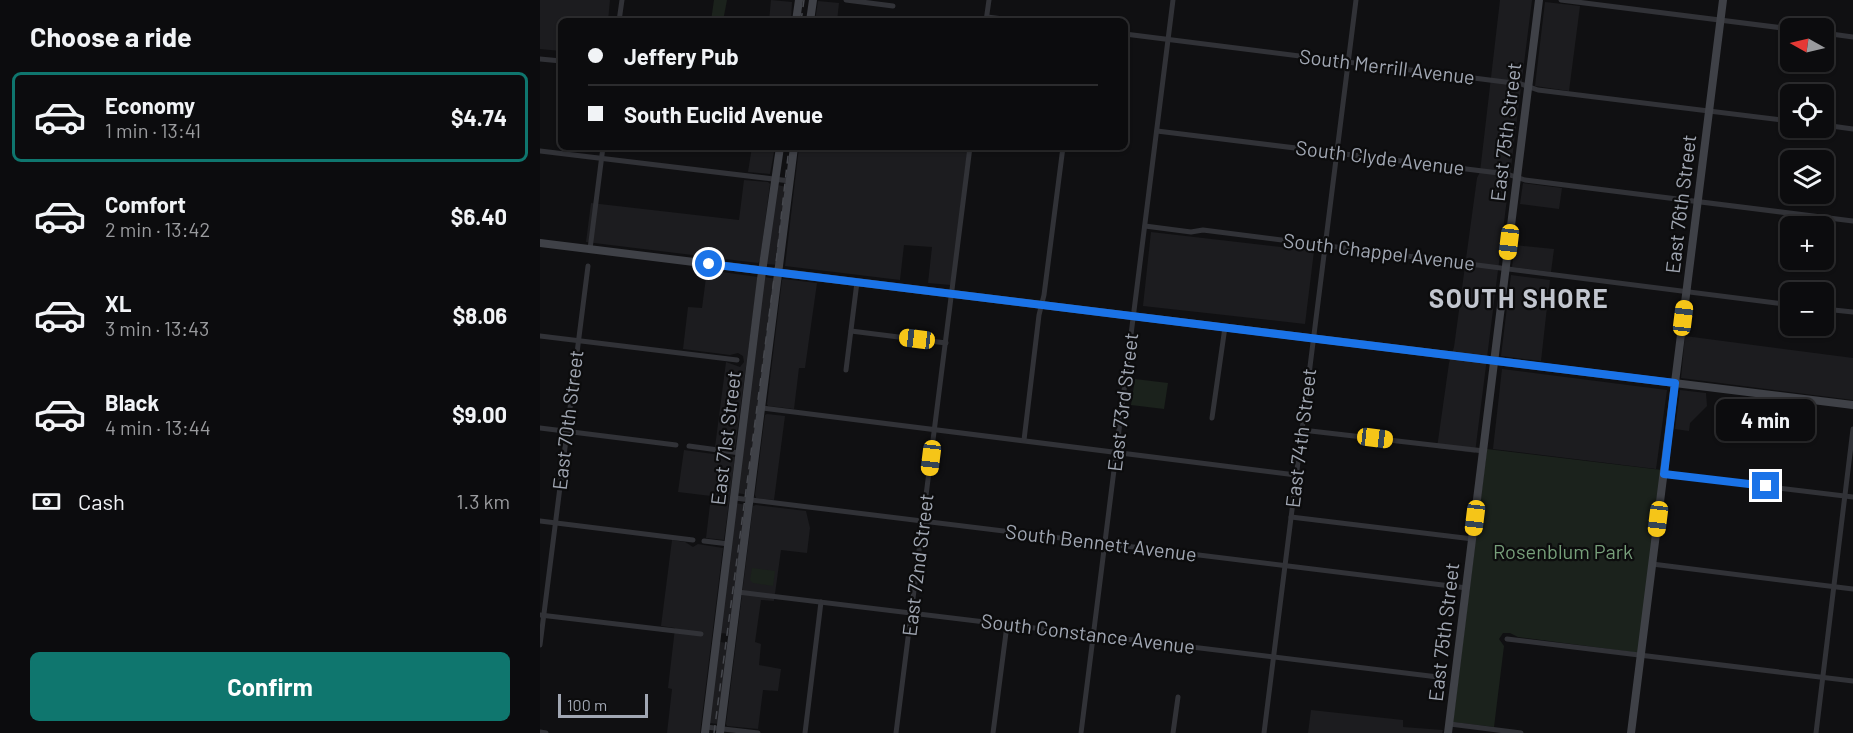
<!DOCTYPE html>
<html lang="en">
<head>
<meta charset="utf-8">
<style>
  :root { --surface:#0c0c0e; --page:#1a1a1c; --text:#f1f3f6; --muted:#9a9b9e; --line:#2c2c2e; --accent:#0f766e }
  body { margin:0; font-family:Barlow,sans-serif; background:var(--page); color:var(--text); height:100vh; display:flex; flex-direction:column; font-size:22px; white-space:nowrap }
  * { box-sizing:border-box; margin:0 }
  p { font-size:20px; color:var(--muted) }
  .icon { flex:none; width:33px; height:33px; fill:none; stroke:currentColor; stroke-width:2; stroke-linecap:round; stroke-linejoin:round }
  .map { position:relative; flex:1; overflow:hidden }
  .panel { display:flex; flex-direction:column; background:var(--surface); width:540px }
  .panel>* { flex:none }
  .banner { position:absolute; left:18px; top:18px; width:570px; height:132px; border-radius:9px; box-shadow:0 2px 4px #0004,0 0 0 2px var(--line); display:grid; align-content:center; height:132px; padding:0 30px; background:var(--surface) }
  .needle { width:39px; rotate:278deg }
  .buttons { position:absolute; left:1240px; top:18px; display:grid; gap:12px }
  .buttons a { display:grid; place-items:center; width:54px; height:54px; border-radius:9px; background:var(--surface); box-shadow:0 2px 4px #0004,0 0 0 2px var(--line); font-size:30px }
  .scale { position:absolute; left:18px; bottom:15px; width:90px; box-sizing:border-box; padding-left:6px; border:3px solid #a1a7b3; border-top:0; font-size:16px; line-height:21px; white-space:nowrap; color:#a1a7b3; -webkit-text-stroke:4px #0c0c0d; paint-order:stroke }
  .end { position:absolute; width:27px; height:27px; margin:-14px; border:8px solid #1a73e8; background:#fff; box-shadow:0 0 0 3px #fff }
  .from { border-radius:50% }
  .bubble { position:absolute; height:42px; border-radius:9px; background:var(--surface); box-shadow:0 2px 4px #0004,0 0 0 2px var(--line); font-size:20px; font-weight:700; line-height:42px; text-align:center }
  .car { position:absolute; width:18px; height:36px; margin:-18px -9px; border-radius:8px; box-shadow:0 0 4px 2px #0007; background:linear-gradient(#f5c518 24%,#345 0 40%,#f5c518 0 76%,#345 0 86%,#f5c518 0) }
  .banner b { display:flex; align-items:center; gap:21px; height:57px; font-size:22px }
  .banner b+b { border-top:2px solid var(--line) }
  .banner i { width:15px; height:15px; background:var(--text) }
  ul { padding:0; list-style:none }
  li { display:flex; align-items:center; gap:18px; height:90px; margin:0 12px 9px; padding:0 18px; border:3px solid transparent; border-radius:9px }
  li div { flex:1 }
  li b { display:block; font-size:22px }
  li em { font-style:normal; font-weight:700 }
  li.on { border-color:var(--accent) }
  li>.icon { width:54px; height:54px; stroke-width:1.5 }
  h2 { padding:0 30px; font-size:27px; line-height:72px }
  .pay { display:flex; align-items:center; gap:15px; height:66px; padding:0 30px; font-size:22px }
  .pay p { margin-inline-start:auto }
  .cta { display:flex; gap:12px; margin-top:auto; padding:12px 30px }
  .cta a { flex:1; height:69px; border-radius:9px; background:var(--accent); color:#fff; font-size:24px; font-weight:700; line-height:69px; text-align:center }
  main { display:flex; flex:1; min-height:0 }
  .map>svg:first-child { display:block }
  .built { fill:#1c1c1f }
  .green { fill:#1b221c }
  .lines { fill:none; stroke-linecap:round; stroke-linejoin:round }
  .street { stroke:#313237; stroke-width:5 }
  .secondary { stroke:#3f4147; stroke-width:8 }
  .rail { stroke:#46484e; stroke-width:1.5; stroke-dasharray:8 6; stroke-linecap:butt }
  .route { stroke:#1a73e8; stroke-width:8 }
  .labels { text-anchor:middle; stroke-width:4.5; stroke-linejoin:round; paint-order:stroke }
  .street-label { font-size:20px; fill:#a1a7b3; stroke:#0c0c0d }
  .park-label { font-size:20px; fill:#779f7a; stroke:#0c0c0d }
  .district-label { font-size:26px; font-weight:bold; letter-spacing:1.5px; fill:#c2c6cf; stroke:#0c0c0d }
</style>
</head>
<body>
<main>
<section class="panel">
<h2>Choose a ride</h2>
<ul>
<li class="on"><svg class="icon" aria-label="car" viewBox="0 0 24 24"><path d="M5 17H2v-5l4-1 3-4h7l3 4 3 1v5h-3M9 17h6M6 11h13"/><circle cx="7" cy="17" r="2"/><circle cx="17" cy="17" r="2"/></svg><div><b>Economy</b><p>1 min · 13:41</p></div><em>$4.74</em></li>
<li><svg class="icon" aria-label="car" viewBox="0 0 24 24"><path d="M5 17H2v-5l4-1 3-4h7l3 4 3 1v5h-3M9 17h6M6 11h13"/><circle cx="7" cy="17" r="2"/><circle cx="17" cy="17" r="2"/></svg><div><b>Comfort</b><p>2 min · 13:42</p></div><em>$6.40</em></li>
<li><svg class="icon" aria-label="car" viewBox="0 0 24 24"><path d="M5 17H2v-5l4-1 3-4h7l3 4 3 1v5h-3M9 17h6M6 11h13"/><circle cx="7" cy="17" r="2"/><circle cx="17" cy="17" r="2"/></svg><div><b>XL</b><p>3 min · 13:43</p></div><em>$8.06</em></li>
<li><svg class="icon" aria-label="car" viewBox="0 0 24 24"><path d="M5 17H2v-5l4-1 3-4h7l3 4 3 1v5h-3M9 17h6M6 11h13"/><circle cx="7" cy="17" r="2"/><circle cx="17" cy="17" r="2"/></svg><div><b>Black</b><p>4 min · 13:44</p></div><em>$9.00</em></li>
</ul>
<div class="pay"><svg class="icon" aria-label="cash" viewBox="0 0 24 24"><path d="M3 7h18v10H3z"/><circle cx="12" cy="12" r="2"/></svg>Cash<p>1.3 km</p></div>
<div class="cta"><a>Confirm</a></div>
</section>
<div class="map">
<svg width="1313" height="733" viewBox="0 0 1313 733">
  <rect width="100%" height="100%" fill="#101012"/>
  <!-- built -->
  <g class="built">
    <polygon points="0,0 70,0 68,21 21,21 21,51 0,49"/>
    <polygon points="231,0 252,2 251,21 229,21"/>
    <polygon points="960,0 992,0 935,453 897,448 909,363 914,347 937,178 940,172"/>
    <polygon points="278,1 299,3 297,21 275,21"/>
    <polygon points="1005,2 1040,6 1029,91 995,86"/>
    <polygon points="212,147 235,147 230,174 208,172"/>
    <polygon points="259,147 428,147 411,285 388,283 392,247 364,245 360,280 245,266"/>
    <polygon points="204,180 228,182 230,184 220,260 218,263 46,242 51,203 199,220"/>
    <polygon points="983,183 1022,188 1019,209 980,204"/>
    <polygon points="237,185 247,187 238,265 226,264"/>
    <polygon points="611,232 774,251 765,324 603,306"/>
    <polygon points="975,245 1014,249 1011,272 972,267"/>
    <polygon points="167,270 218,277 195,449 175,447 186,362 200,367 204,362 203,356 198,353 190,355 143,349 148,307 162,308"/>
    <polygon points="971,275 1010,280 1001,361 961,356"/>
    <polygon points="224,277 237,279 209,495 197,493"/>
    <polygon points="244,279 277,283 265,368 259,368 254,409 228,406 227,404 242,280"/>
    <polygon points="1145,336 1313,358 1313,400 1141,378"/>
    <polygon points="962,369 1127,390 1116,469 953,449"/>
    <polygon points="1140,390 1166,393 1167,406 1150,423 1149,431 1135,429"/>
    <polygon points="227,414 245,416 234,500 216,498 215,495 225,415"/>
    <polygon points="144,450 195,457 184,540 166,538 171,496 138,492"/>
    <polygon points="195,503 207,505 190,634 180,633"/>
    <polygon points="216,505 266,511 270,528 267,553 241,550 234,601 221,600 215,642 221,644 219,665 241,669 238,691 223,690 218,729 187,726 186,724 213,506"/>
    <polygon points="132,540 145,542 153,547 158,544 183,548 160,733 127,733 132,689 128,688 135,628 121,626"/>
    <polygon points="179,642 189,643 178,724 169,723"/>
    <polygon points="771,710 863,720 863,727 903,730 902,733 768,733"/>
  </g>
  <!-- green -->
  <g class="green">
    <polygon points="174,0 187,0 183,21 171,21"/>
    <polygon points="595,379 628,383 624,409 591,405"/>
    <polygon points="947,449 1122,470 1100,653 978,637 970,633 963,633 959,639 964,646 954,727 913,722"/>
    <polygon points="212,568 235,571 233,586 213,583 210,580"/>
  </g>
  <g class="lines">
    <!-- street -->
    <g class="street">
      <polyline points="306,0 353,6"/>
      <polyline points="1021,0 1251,29"/>
      <polyline points="447,17 479,21"/>
      <polyline points="79,21 82,0"/>
      <polyline points="446,21 449,0"/>
      <polyline points="1284,33 1313,37"/>
      <polyline points="585,34 981,84 998,90 1251,121"/>
      <polyline points="0,59 21,61"/>
      <polyline points="1284,125 1313,129"/>
      <polyline points="617,131 967,174 985,180 1313,221"/>
      <polyline points="0,151 250,181"/>
      <polyline points="605,226 651,232 663,230 1251,305"/>
      <polyline points="50,249 63,147"/>
      <polyline points="1284,309 1313,312"/>
      <polyline points="311,331 406,343"/>
      <polyline points="0,336 197,360"/>
      <polyline points="306,370 317,282"/>
      <polyline points="222,408 756,475"/>
      <polyline points="672,418 685,327"/>
      <polyline points="0,428 136,445"/>
      <polyline points="762,430 944,451"/>
      <polyline points="484,440 499,315 504,295 523,147"/>
      <polyline points="149,446 200,453"/>
      <polyline points="1123,474 1313,497"/>
      <polyline points="195,498 927,588"/>
      <polyline points="751,517 933,539"/>
      <polyline points="0,521 153,540"/>
      <polyline points="164,541 189,544"/>
      <polyline points="1112,564 1313,589"/>
      <polyline points="198,592 898,677"/>
      <polyline points="0,615 161,634"/>
      <polyline points="967,639 1313,681"/>
      <polyline points="0,645 48,266"/>
      <polyline points="910,724 981,733"/>
      <polyline points="166,727 218,733"/>
      <polyline points="0,732 6,733"/>
      <polyline points="265,733 281,602"/>
      <polyline points="356,733 430,147"/>
      <polyline points="453,733 467,625"/>
      <polyline points="541,733 633,0"/>
      <polyline points="633,733 638,697"/>
      <polyline points="724,733 816,0"/>
      <polyline points="1276,733 1313,429"/>
    </g>
    <!-- secondary -->
    <g class="secondary">
      <polyline points="256,21 259,0"/>
      <polyline points="270,21 273,0"/>
      <polyline points="0,243 1313,405"/>
      <polyline points="165,733 221,279 240,147"/>
      <polyline points="180,733 254,147"/>
      <polyline points="908,733 999,0"/>
      <polyline points="1091,733 1183,0"/>
    </g>
    <!-- rail -->
    <g class="rail">
      <polyline points="261,21 264,0"/>
      <polyline points="174,733 236,263 249,147"/>
    </g>
  </g>
  <g class="lines">
    <!-- route -->
    <polyline class="route" points="169,264 1135,383 1124,474 1226,486"/>
  </g>
  <g class="labels">
    <!-- street labels -->
    <g class="street-label">
      <text transform="translate(847 67) rotate(7)" y="7">South Merrill Avenue</text>
      <text transform="translate(966 132) rotate(-83)" y="7">East 75th Street</text>
      <text transform="translate(840 158) rotate(7)" y="7">South Clyde Avenue</text>
      <text transform="translate(1141 204) rotate(-83)" y="7">East 76th Street</text>
      <text transform="translate(839 252) rotate(7)" y="7">South Chappel Avenue</text>
      <text transform="translate(583 402) rotate(-83)" y="7">East 73rd Street</text>
      <text transform="translate(28 420) rotate(-83)" y="7">East 70th Street</text>
      <text transform="translate(186 438) rotate(-83)" y="7">East 71st Street</text>
      <text transform="translate(761 438) rotate(-83)" y="7">East 74th Street</text>
      <text transform="translate(561 543) rotate(7)" y="7">South Bennett Avenue</text>
      <text transform="translate(378 565) rotate(-83)" y="7">East 72nd Street</text>
      <text transform="translate(904 632) rotate(-83)" y="7">East 75th Street</text>
      <text transform="translate(548 634) rotate(7)" y="7">South Constance Avenue</text>
    </g>
    <!-- park labels -->
    <g class="park-label">
      <text x="1023" y="559">Rosenblum Park</text>
    </g>
    <!-- district labels -->
    <g class="district-label">
      <text x="979" y="308">SOUTH SHORE</text>
    </g>
  </g>
</svg>
<div class="buttons">
<a><svg class="needle" viewBox="-14 -14 28 28"><path d="M0-13l5 13h-10z" fill="#e53935"/><path d="M0 13l5-13h-10z" fill="#9a9b9e"/></svg></a>
<a><svg class="icon" aria-label="locate" viewBox="0 0 24 24"><circle cx="12" cy="12" r="6"/><path d="M12 2v4M12 18v4M2 12h4M18 12h4"/></svg></a>
<a><svg class="icon" aria-label="layers" viewBox="0 0 24 24"><path d="M12 4l9 5-9 5-9-5zM3 14l9 5 9-5"/></svg></a>
<a>+</a>
<a>−</a>
</div>
<div class="scale">100 m</div>
<i class="end from" style="left:169px;top:264px"></i>
<i class="end" style="left:1226px;top:486px"></i>
<div class="bubble" style="left:1176px;top:399px;width:99px">4 min</div>
<i class="car" style="left:969px;top:242px;rotate:187deg"></i>
<i class="car" style="left:1143px;top:318px;rotate:7deg"></i>
<i class="car" style="left:377px;top:339px;rotate:277deg"></i>
<i class="car" style="left:835px;top:438px;rotate:97deg"></i>
<i class="car" style="left:391px;top:458px;rotate:187deg"></i>
<i class="car" style="left:935px;top:518px;rotate:187deg"></i>
<i class="car" style="left:1118px;top:519px;rotate:187deg"></i>
<div class="banner">
<b><i class="from"></i>Jeffery Pub</b>
<b><i></i>South Euclid Avenue</b>
</div>
</div>
</main>
</body>
</html>
